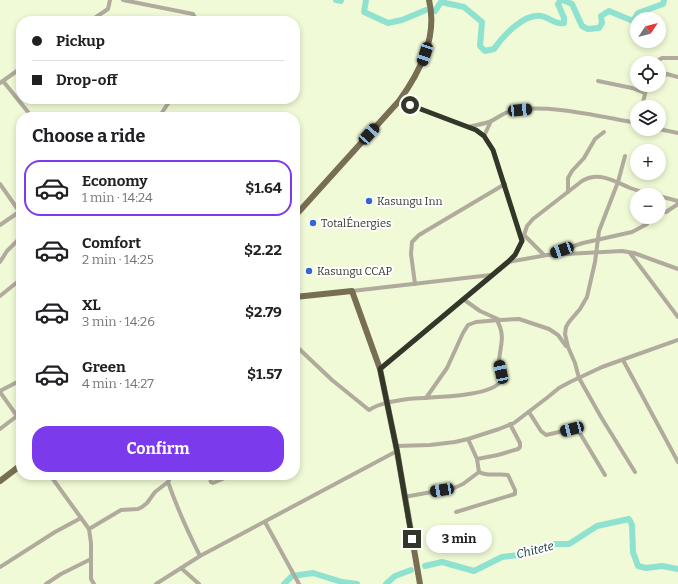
<!DOCTYPE html>
<html lang="en">
<head>
<meta charset="utf-8">
<style>
  :root { --surface:#fff; --page:#f2f2f2; --text:#202124; --muted:#757577; --line:#e0e0e0; --accent:#7c3aed }
  body { margin:0; font-family:Bitter,serif; background:var(--page); color:var(--text); height:100vh; display:flex; flex-direction:column; font-size:15px; white-space:nowrap }
  * { box-sizing:border-box; margin:0 }
  p { font-size:13px; color:var(--muted) }
  .icon { flex:none; width:22px; height:22px; fill:none; stroke:currentColor; stroke-width:2; stroke-linecap:round; stroke-linejoin:round }
  .map { position:relative; flex:1; overflow:hidden }
  .side { position:absolute; left:16px; top:112px; width:284px; height:368px; display:flex; flex-direction:column; background:var(--surface); border-radius:16px; box-shadow:0 2px 6px #0003 }
  .side>* { flex:none }
  .hud { position:absolute; left:16px; top:16px; width:284px; height:88px; border-radius:16px; box-shadow:0 2px 6px #0003; display:grid; align-content:center; height:88px; padding:0 16px; background:var(--surface) }
  .needle { width:26px; rotate:55deg }
  .fabs { position:absolute; left:630px; top:12px; display:grid; gap:8px }
  .fabs a { display:grid; place-items:center; width:36px; height:36px; border-radius:50%; background:var(--surface); box-shadow:0 2px 6px #0003; font-size:20px }
  .end { position:absolute; width:18px; height:18px; margin:-9px; border:5px solid #333729; background:#fff; box-shadow:0 0 0 2px #fff }
  .from { border-radius:50% }
  .bubble { position:absolute; height:28px; border-radius:14px; background:var(--surface); box-shadow:0 2px 6px #0003; font-size:13px; font-weight:700; line-height:28px; text-align:center }
  .car { position:absolute; width:12px; height:24px; margin:-12px -6px; border-radius:5px; box-shadow:0 0 3px 1px #0007; background:linear-gradient(#222 24%,#8ab4d8 0 40%,#222 0 76%,#8ab4d8 0 86%,#222 0) }
  .hud b { display:flex; align-items:center; gap:14px; height:38px; font-size:15px }
  .hud b+b { border-top:1px solid var(--line) }
  .hud i { width:10px; height:10px; background:var(--text) }
  ul { padding:0; list-style:none }
  li { display:flex; align-items:center; gap:12px; height:56px; margin:0 8px 6px; padding:0 8px; border:2px solid transparent; border-radius:16px }
  li div { flex:1 }
  li b { display:block; font-size:15px }
  li em { font-style:normal; font-weight:700 }
  li.on { border-color:var(--accent) }
  li>.icon { width:36px; height:36px; stroke-width:1.5 }
  h2 { padding:0 16px; font-size:18px; line-height:48px }
  .cta { display:flex; gap:8px; margin-top:auto; padding:8px 16px }
  .cta a { flex:1; height:46px; border-radius:16px; background:var(--accent); color:#fff; font-size:16px; font-weight:700; line-height:46px; text-align:center }
  .map>svg:first-child { display:block }
  .lines { fill:none; stroke-linecap:round; stroke-linejoin:round }
  .river { stroke:#8fe2cf; stroke-width:6 }
  .minor { stroke:#b0ab9c; stroke-width:4 }
  .primary { stroke:#776e54; stroke-width:6 }
  .route { stroke:#333729; stroke-width:5 }
  .poi-dot { fill:#3964d4; stroke:#fff; stroke-width:1.5 }
  .labels { text-anchor:middle; stroke-width:4; stroke-linejoin:round; paint-order:stroke }
  .poi-label { font-size:11px; fill:#333729; stroke:#fff; text-anchor:start }
  .water-label { font-size:12px; font-style:italic; fill:#0e362e; stroke:#fff }
</style>
</head>
<body>
<div class="map">
<svg width="678" height="584" viewBox="0 0 678 584">
  <rect width="100%" height="100%" fill="#f0fad6"/>
  <g class="lines">
    <!-- river -->
    <g class="river">
      <polyline points="336,0 341,1 341,0"/>
      <polyline points="366,0 364,12 388,23 402,20 426,10"/>
      <polyline points="563,0 572,4 582,26 588,29 599,28 602,23 601,16 609,11 633,21 638,13 663,4 664,0"/>
      <path d="M435 11 441 2 464 7 482 22 480 46 485 51 494 49C503 36 524 13 541 16 549 17 555 25 564 23V18L558 4 561 0"/>
      <polyline points="425,566 442,562 474,571 502,557 528,554 545,549 555,544 569,544 597,526 629,519 632,525 633,552 638,566 646,568 662,566 678,569"/>
      <polyline points="284,584 292,576 313,573 342,582 357,584"/>
      <polyline points="386,584 395,576 411,570"/>
    </g>
    <!-- minor -->
    <g class="minor">
      <polyline points="123,0 193,14 195,17 194,21"/>
      <polyline points="98,16 102,21"/>
      <polyline points="90,21 108,9 110,0"/>
      <polyline points="654,63 662,58 678,58"/>
      <polyline points="659,80 667,74 678,77"/>
      <polyline points="3,81 32,117"/>
      <polyline points="598,81 632,88 645,93"/>
      <polyline points="0,83 21,68"/>
      <polyline points="646,90 653,85"/>
      <polyline points="642,107 647,85"/>
      <polyline points="159,117 171,99"/>
      <path d="M468 127C475 125 483 124 489 122 497 119 502 113 511 111 546 103 601 117 637 123"/>
      <polyline points="659,129 678,133"/>
      <polyline points="484,136 491,121"/>
      <polyline points="625,156 618,182 599,231 595,262 587,297 580,309 569,322 566,327 565,334 568,347 575,363 579,378 601,417 635,472"/>
      <polyline points="0,184 21,214"/>
      <polyline points="568,192 568,178 572,171 584,158 595,139 604,132"/>
      <polyline points="659,196 678,201"/>
      <polyline points="659,212 666,212 678,204"/>
      <polyline points="0,225 19,212"/>
      <polyline points="524,235 544,255"/>
      <path d="M522 241 527 226 533 219 582 181C599 171 614 181 630 188 638 191 647 193 655 195"/>
      <polyline points="552,253 583,243 632,232 647,224 650,217"/>
      <polyline points="630,253 678,317"/>
      <polyline points="0,262 7,251 21,237"/>
      <polyline points="508,262 547,255 622,251 634,253 678,269"/>
      <polyline points="415,284 411,254 412,242 419,235 505,184"/>
      <polyline points="352,291 491,275"/>
      <polyline points="0,296 21,279"/>
      <polyline points="463,299 480,311 500,320 519,319 549,329 558,335 566,346"/>
      <path d="M295 345 332 380 369 410C380 403 394 401 408 399 427 397 490 398 501 381 501 374 499 368 499 362 500 344 506 338 497 320"/>
      <polyline points="623,360 678,462"/>
      <polyline points="380,369 507,262 515,255 522,241 493,150 484,136 476,130 399,101"/>
      <polyline points="0,391 21,380"/>
      <polyline points="0,392 17,416 0,429"/>
      <polyline points="426,398 447,368 463,333 468,325 476,322 499,320"/>
      <polyline points="529,412 541,431 546,435 572,429 578,430 605,475"/>
      <polyline points="396,446 430,445 455,442 468,439 499,429 514,423 548,397 559,388 570,382 602,367 678,340"/>
      <polyline points="477,459 498,455 518,449 520,447 520,443 510,424"/>
      <polyline points="50,475 89,529 91,543 91,579 94,584"/>
      <path d="M170 475V478L168 482C177 508 188 532 200 556"/>
      <polyline points="209,475 211,482 213,483 232,475"/>
      <polyline points="170,478 176,475"/>
      <polyline points="404,497 454,488 463,484 479,472 477,459 468,439"/>
      <path d="M456 512 515 494V490L508 475C498 473 488 477 479 472"/>
      <polyline points="265,522 299,584"/>
      <polyline points="89,529 121,510 138,509 142,507 147,503 155,492 168,482"/>
      <polyline points="0,567 55,532 81,518"/>
      <polyline points="181,568 199,584"/>
      <polyline points="46,584 61,574 91,559"/>
      <polyline points="156,584 200,556 397,451"/>
    </g>
    <!-- primary -->
    <g class="primary">
      <path d="M295 216 399 101C420 72 438 37 429 0"/>
      <polyline points="295,297 352,291 380,369 397,451 420,584"/>
      <polyline points="0,481 21,465"/>
    </g>
  </g>
  <g class="lines">
    <!-- route -->
    <polyline class="route" points="410,105 476,130 484,136 493,150 522,241 515,255 508,262 380,369 397,451 412,539"/>
  </g>
  <!-- markers -->
  <g class="poi-dot">
    <circle cx="369" cy="201" r="4"/>
    <circle cx="313" cy="223" r="4"/>
    <circle cx="309" cy="271" r="4"/>
  </g>
  <g class="labels">
    <!-- poi labels -->
    <g class="poi-label">
      <text x="377" y="205">Kasungu Inn</text>
      <text x="321" y="227">TotalÉnergies</text>
      <text x="317" y="275">Kasungu CCAP</text>
    </g>
    <!-- water labels -->
    <g class="water-label">
      <text transform="translate(535 550) rotate(-14)" y="4">Chitete</text>
    </g>
  </g>
</svg>
<div class="fabs">
<a><svg class="needle" viewBox="-14 -14 28 28"><path d="M0-13l5 13h-10z" fill="#e53935"/><path d="M0 13l5-13h-10z" fill="#757577"/></svg></a>
<a><svg class="icon" aria-label="locate" viewBox="0 0 24 24"><circle cx="12" cy="12" r="6"/><path d="M12 2v4M12 18v4M2 12h4M18 12h4"/></svg></a>
<a><svg class="icon" aria-label="layers" viewBox="0 0 24 24"><path d="M12 4l9 5-9 5-9-5zM3 14l9 5 9-5"/></svg></a>
<a>+</a>
<a>−</a>
</div>
<i class="end from" style="left:410px;top:105px"></i>
<i class="end" style="left:412px;top:539px"></i>
<div class="bubble" style="left:426px;top:525px;width:66px">3 min</div>
<i class="car" style="left:425px;top:54px;rotate:198deg"></i>
<i class="car" style="left:520px;top:110px;rotate:85deg"></i>
<i class="car" style="left:369px;top:134px;rotate:42deg"></i>
<i class="car" style="left:562px;top:250px;rotate:250deg"></i>
<i class="car" style="left:501px;top:372px;rotate:348deg"></i>
<i class="car" style="left:572px;top:429px;rotate:255deg"></i>
<i class="car" style="left:442px;top:490px;rotate:260deg"></i>
<div class="hud">
<b><i class="from"></i>Pickup</b>
<b><i></i>Drop-off</b>
</div>
<section class="side">
<h2>Choose a ride</h2>
<ul>
<li class="on"><svg class="icon" aria-label="car" viewBox="0 0 24 24"><path d="M5 17H2v-5l4-1 3-4h7l3 4 3 1v5h-3M9 17h6M6 11h13"/><circle cx="7" cy="17" r="2"/><circle cx="17" cy="17" r="2"/></svg><div><b>Economy</b><p>1 min · 14:24</p></div><em>$1.64</em></li>
<li><svg class="icon" aria-label="car" viewBox="0 0 24 24"><path d="M5 17H2v-5l4-1 3-4h7l3 4 3 1v5h-3M9 17h6M6 11h13"/><circle cx="7" cy="17" r="2"/><circle cx="17" cy="17" r="2"/></svg><div><b>Comfort</b><p>2 min · 14:25</p></div><em>$2.22</em></li>
<li><svg class="icon" aria-label="car" viewBox="0 0 24 24"><path d="M5 17H2v-5l4-1 3-4h7l3 4 3 1v5h-3M9 17h6M6 11h13"/><circle cx="7" cy="17" r="2"/><circle cx="17" cy="17" r="2"/></svg><div><b>XL</b><p>3 min · 14:26</p></div><em>$2.79</em></li>
<li><svg class="icon" aria-label="car" viewBox="0 0 24 24"><path d="M5 17H2v-5l4-1 3-4h7l3 4 3 1v5h-3M9 17h6M6 11h13"/><circle cx="7" cy="17" r="2"/><circle cx="17" cy="17" r="2"/></svg><div><b>Green</b><p>4 min · 14:27</p></div><em>$1.57</em></li>
</ul>
<div class="cta"><a>Confirm</a></div>
</section>
</div>
</body>
</html>
